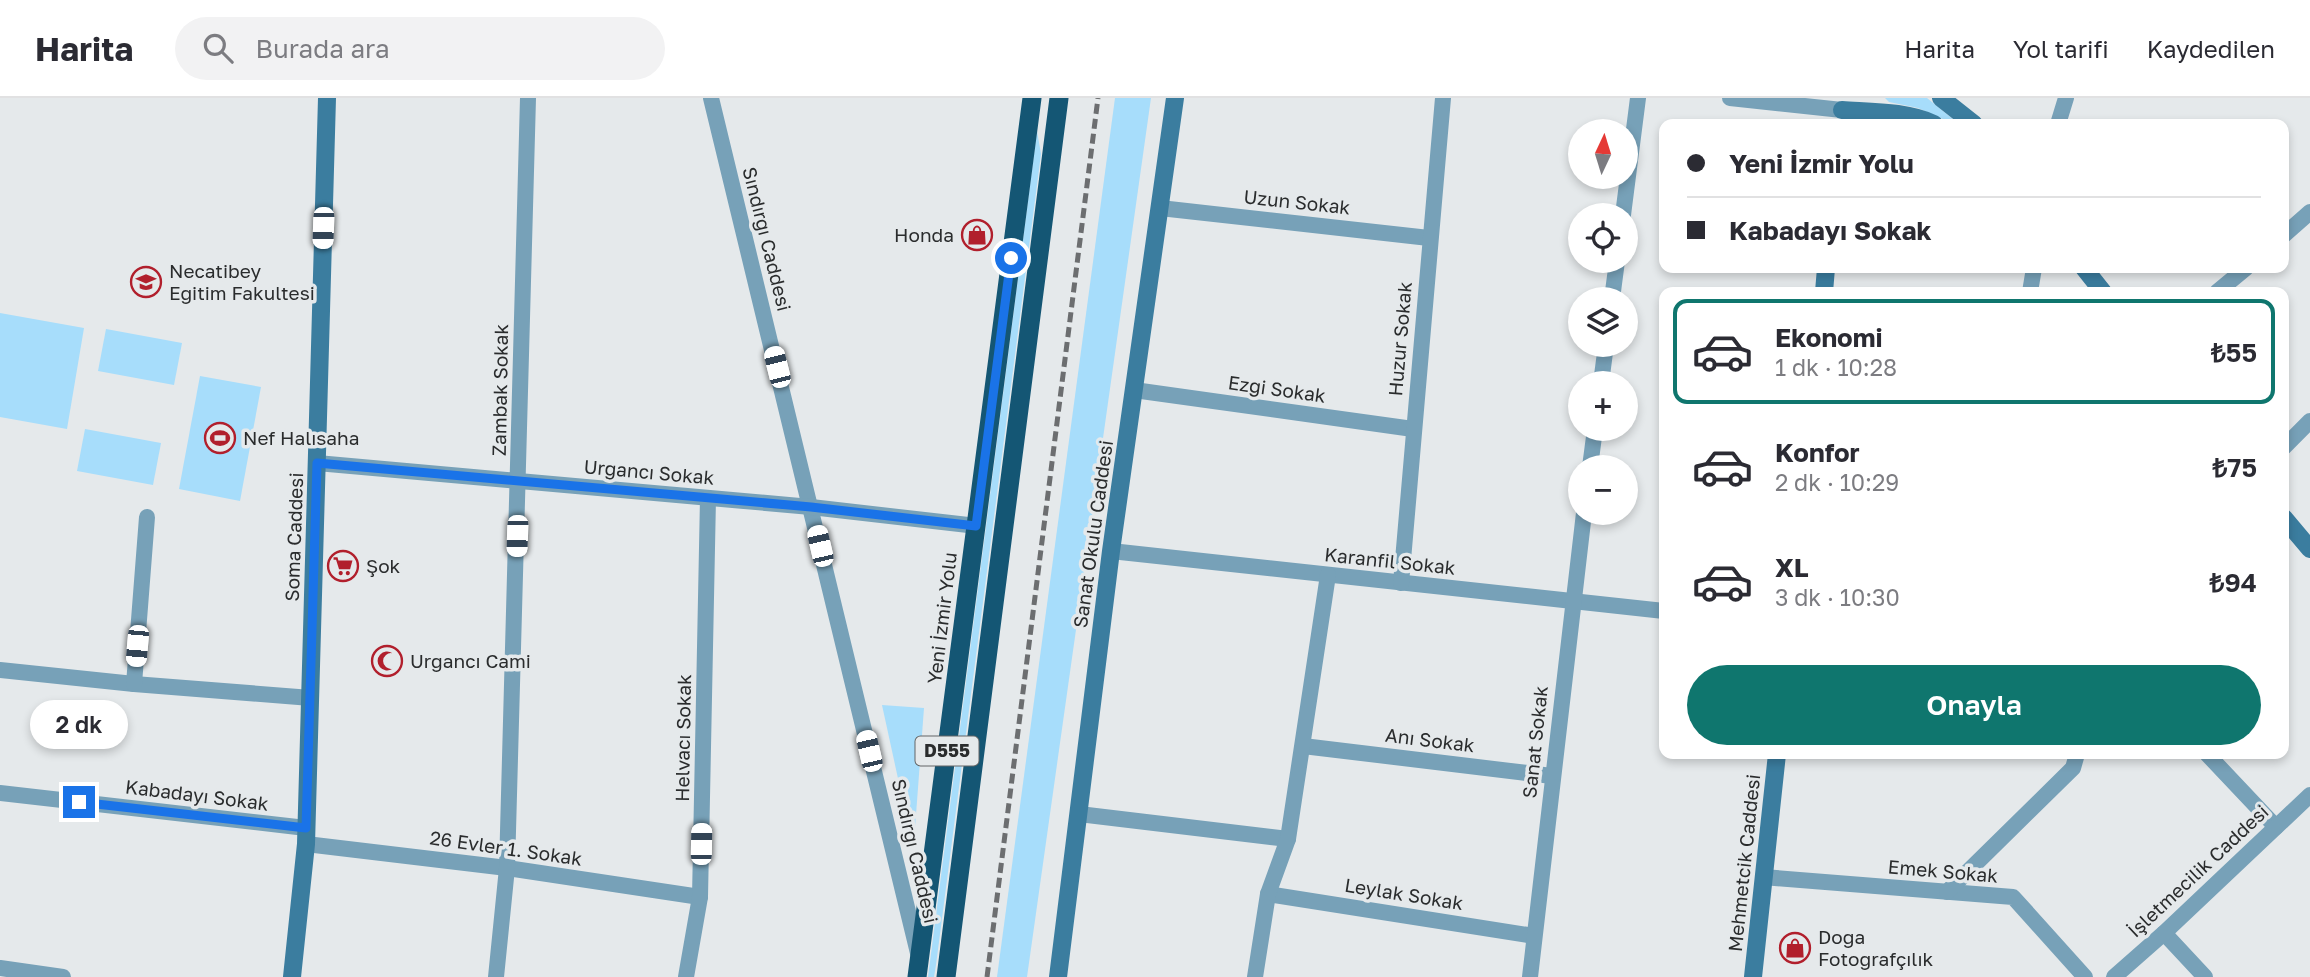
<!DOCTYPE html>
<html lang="tr">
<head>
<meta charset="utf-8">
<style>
  :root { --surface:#fff; --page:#f2f2f3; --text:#2b2b33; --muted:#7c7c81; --line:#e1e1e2; --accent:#0f766e }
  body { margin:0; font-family:"Golos Text",sans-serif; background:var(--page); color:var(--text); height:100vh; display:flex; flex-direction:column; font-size:26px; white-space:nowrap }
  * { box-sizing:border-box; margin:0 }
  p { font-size:23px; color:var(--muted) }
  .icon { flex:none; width:38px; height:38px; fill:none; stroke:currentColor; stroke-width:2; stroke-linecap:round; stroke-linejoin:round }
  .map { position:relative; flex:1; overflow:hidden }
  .side { position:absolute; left:1659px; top:189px; width:630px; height:472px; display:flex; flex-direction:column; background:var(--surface); border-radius:14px; box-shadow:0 4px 10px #0003 }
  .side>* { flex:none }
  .top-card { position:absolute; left:1659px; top:21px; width:630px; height:154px; border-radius:14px; box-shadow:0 4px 10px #0003; display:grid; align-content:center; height:154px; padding:0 28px; background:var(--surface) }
  .needle { width:46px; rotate:4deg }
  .tools { position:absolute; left:1568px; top:21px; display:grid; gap:14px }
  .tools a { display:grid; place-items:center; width:70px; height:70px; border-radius:50%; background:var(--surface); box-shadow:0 4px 10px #0003; font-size:35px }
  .end { position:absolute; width:32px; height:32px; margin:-16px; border:9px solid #1a73e8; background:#fff; box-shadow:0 0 0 4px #fff }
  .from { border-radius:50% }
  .bubble { position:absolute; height:49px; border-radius:24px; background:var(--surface); box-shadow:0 4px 10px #0003; font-size:23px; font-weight:600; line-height:49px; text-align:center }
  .car { position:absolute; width:21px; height:42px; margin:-21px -10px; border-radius:9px; box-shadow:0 0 5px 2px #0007; background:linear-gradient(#fff 24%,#345 0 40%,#fff 0 76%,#345 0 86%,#fff 0) }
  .top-card b { display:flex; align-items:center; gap:24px; height:66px; font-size:26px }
  .top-card b+b { border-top:2px solid var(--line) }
  .top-card i { width:18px; height:18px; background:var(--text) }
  ul { padding:12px 0 0; list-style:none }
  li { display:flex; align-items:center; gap:21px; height:105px; margin:0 14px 10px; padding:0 14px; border:4px solid transparent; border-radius:14px }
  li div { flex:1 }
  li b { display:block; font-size:26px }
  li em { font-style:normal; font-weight:600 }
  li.on { border-color:var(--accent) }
  li>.icon { width:63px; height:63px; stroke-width:1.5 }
  .primary-button { display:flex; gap:14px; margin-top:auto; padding:14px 28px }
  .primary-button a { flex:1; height:80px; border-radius:42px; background:var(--accent); color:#fff; font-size:28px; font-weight:600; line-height:80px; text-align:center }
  header { display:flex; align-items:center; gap:42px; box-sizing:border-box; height:98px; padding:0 35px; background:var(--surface); border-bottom:2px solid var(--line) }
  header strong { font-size:33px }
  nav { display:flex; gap:38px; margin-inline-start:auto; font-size:24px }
  .search { width:490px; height:63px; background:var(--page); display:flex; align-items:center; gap:18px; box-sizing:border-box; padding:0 24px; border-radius:38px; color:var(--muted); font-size:26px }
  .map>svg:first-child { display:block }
  .green { fill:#a7ddfb }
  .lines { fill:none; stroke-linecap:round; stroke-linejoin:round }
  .minor { stroke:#77a1b8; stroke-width:16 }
  .secondary { stroke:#3b7d9f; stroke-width:18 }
  .trunk { stroke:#145674; stroke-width:19 }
  .rail { stroke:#6c6e70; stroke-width:5; stroke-dasharray:10 5; stroke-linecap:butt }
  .route { stroke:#1a73e8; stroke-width:9 }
  .labels { text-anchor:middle; stroke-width:7; stroke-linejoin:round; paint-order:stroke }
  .shield { fill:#e5e9eb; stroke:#626566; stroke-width:2 }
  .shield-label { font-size:18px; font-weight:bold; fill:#2a2c2d }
  .street-label { font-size:19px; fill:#2a2c2d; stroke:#e5e9eb }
  .poi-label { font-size:19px; fill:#2a2c2d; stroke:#e5e9eb; text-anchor:start }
</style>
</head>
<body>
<header>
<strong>Harita</strong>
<div class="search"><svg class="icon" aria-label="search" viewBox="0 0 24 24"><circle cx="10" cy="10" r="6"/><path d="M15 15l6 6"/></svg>Burada ara</div>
<nav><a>Harita</a><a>Yol tarifi</a><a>Kaydedilen</a></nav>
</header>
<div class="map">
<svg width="2310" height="879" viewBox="0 0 2310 879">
  <rect width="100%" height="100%" fill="#e5e9eb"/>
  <!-- green -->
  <g class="green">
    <polygon points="1115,0 1151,0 1027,879 997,879"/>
    <polygon points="1885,0 1927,0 1959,26 1954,26 1918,10 1889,4"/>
    <polygon points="1037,33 1041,56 936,867 934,879 928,879"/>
    <polygon points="0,215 84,230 67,331 0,319"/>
    <polygon points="106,231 182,245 174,287 98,273"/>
    <polygon points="200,278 261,289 240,403 179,391"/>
    <polygon points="85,331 161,345 153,387 77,373"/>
    <polygon points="882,607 924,610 915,730 909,731"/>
  </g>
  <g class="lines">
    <!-- minor -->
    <g class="minor">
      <polyline points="711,0 918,855"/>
      <polyline points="1730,0 1842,12"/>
      <polyline points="2058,26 2066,0"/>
      <polyline points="1160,110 1429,140"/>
      <polyline points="1623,117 1638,0"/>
      <polyline points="2284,137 2310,114"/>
      <polyline points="2030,194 2034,170"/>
      <polyline points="2217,194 2246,170"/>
      <polyline points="1612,201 1617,163"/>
      <polyline points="1601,285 1606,247"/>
      <polyline points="1134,292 1413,331"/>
      <polyline points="2284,349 2310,323"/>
      <polyline points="317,365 811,409 977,428"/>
      <polyline points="1590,369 1595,331"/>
      <polyline points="1111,453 1664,513"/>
      <polyline points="1401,485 1443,0"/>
      <polyline points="0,572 134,586 311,600"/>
      <polyline points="134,586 147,419"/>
      <polyline points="1303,648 1552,678"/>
      <polyline points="2207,656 2276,729"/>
      <polyline points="0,695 306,730"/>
      <polyline points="1079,716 1288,741"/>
      <polyline points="306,746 507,770 700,799"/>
      <polyline points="1763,779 2013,799 2085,879"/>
      <polyline points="1947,794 2073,670 2077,656"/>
      <polyline points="1268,796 1534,838"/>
      <polyline points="2164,835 2205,879"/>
      <polyline points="0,870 63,879"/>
      <polyline points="496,879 507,770 528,0"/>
      <polyline points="686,879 700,799 708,400"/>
      <polyline points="1255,879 1268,796 1288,741 1328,477"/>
      <polyline points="1530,879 1584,415"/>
      <polyline points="2114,879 2164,835 2310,697"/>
    </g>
    <!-- secondary -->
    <g class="secondary">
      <polyline points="1941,0 1974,26"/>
      <path d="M1842 12C1871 14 1907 13 1934 26"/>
      <polyline points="2084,170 2103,194"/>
      <polyline points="1824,194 1826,170"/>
      <polyline points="2284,420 2310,451"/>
      <polyline points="292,879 306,746 327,0"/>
      <polyline points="1058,879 1111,453 1175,0"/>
      <polyline points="1753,879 1777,656"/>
    </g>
    <!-- trunk -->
    <g class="trunk">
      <polyline points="917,879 1032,0"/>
      <polyline points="946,879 1059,0"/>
    </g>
    <!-- rail -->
    <polyline class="rail" points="987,879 1098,0"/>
  </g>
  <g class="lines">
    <!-- route -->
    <polyline class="route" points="79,704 306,730 317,365 811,409 976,428 1011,160"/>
  </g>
  <!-- icons -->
  <defs>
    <g id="shop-ring" transform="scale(1.575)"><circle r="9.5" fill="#e5e9eb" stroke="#b11f2c" stroke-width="1.5"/><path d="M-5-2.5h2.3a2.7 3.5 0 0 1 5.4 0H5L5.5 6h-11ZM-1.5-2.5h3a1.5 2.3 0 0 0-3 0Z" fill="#b11f2c"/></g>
    <g id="university-ring" transform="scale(1.575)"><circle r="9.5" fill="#e5e9eb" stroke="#b11f2c" stroke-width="1.5"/><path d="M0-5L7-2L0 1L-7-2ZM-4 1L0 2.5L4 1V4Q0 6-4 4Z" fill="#b11f2c"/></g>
    <g id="stadium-ring" transform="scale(1.575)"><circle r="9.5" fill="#e5e9eb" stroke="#b11f2c" stroke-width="1.5"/><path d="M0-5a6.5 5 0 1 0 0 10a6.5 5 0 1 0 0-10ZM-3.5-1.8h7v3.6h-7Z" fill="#b11f2c"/></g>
    <g id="supermarket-ring" transform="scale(1.575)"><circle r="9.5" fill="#e5e9eb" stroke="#b11f2c" stroke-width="1.5"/><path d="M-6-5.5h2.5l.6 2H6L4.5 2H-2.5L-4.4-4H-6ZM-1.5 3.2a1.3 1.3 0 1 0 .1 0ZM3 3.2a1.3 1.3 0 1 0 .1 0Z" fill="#b11f2c"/></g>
    <g id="mosque-ring" transform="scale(1.575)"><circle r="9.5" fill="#e5e9eb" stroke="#b11f2c" stroke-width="1.5"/><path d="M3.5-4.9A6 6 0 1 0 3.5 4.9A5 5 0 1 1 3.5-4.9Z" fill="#b11f2c"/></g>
  </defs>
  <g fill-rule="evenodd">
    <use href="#shop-ring" x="977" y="137"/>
    <use href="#university-ring" x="146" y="184"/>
    <use href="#stadium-ring" x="220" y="340"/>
    <use href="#supermarket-ring" x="343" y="468"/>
    <use href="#mosque-ring" x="387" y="563"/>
    <use href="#shop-ring" x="1795" y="850"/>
  </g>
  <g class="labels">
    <!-- shield labels -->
    <rect class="shield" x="915.5" y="638.5" width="63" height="29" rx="5"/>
    <g class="shield-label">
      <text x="947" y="659">D555</text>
    </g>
    <!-- street labels -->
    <g class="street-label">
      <text transform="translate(1297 104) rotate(6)" y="7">Uzun Sokak</text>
      <text transform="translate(767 141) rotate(76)" y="7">Sındırgı Caddesi</text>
      <text transform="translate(1400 241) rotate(-85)" y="7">Huzur Sokak</text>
      <text transform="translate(1277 291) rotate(8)" y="7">Ezgi Sokak</text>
      <text transform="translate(500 292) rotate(-89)" y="7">Zambak Sokak</text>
      <text transform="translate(649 374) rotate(5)" y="7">Urgancı Sokak</text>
      <text transform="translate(1093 436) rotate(-82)" y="7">Sanat Okulu Caddesi</text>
      <text transform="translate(294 439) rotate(-88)" y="7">Soma Caddesi</text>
      <text transform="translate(1390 463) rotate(6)" y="7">Karanfil Sokak</text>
      <text transform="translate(942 520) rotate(-83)" y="7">Yeni İzmir Yolu</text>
      <text transform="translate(683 640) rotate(-89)" y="7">Helvacı Sokak</text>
      <text transform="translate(1430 642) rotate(7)" y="7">Anı Sokak</text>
      <text transform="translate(1535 644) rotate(-84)" y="7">Sanat Sokak</text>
      <text transform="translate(197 697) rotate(7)" y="7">Kabadayı Sokak</text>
      <text transform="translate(506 750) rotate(8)" y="7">26 Evler 1. Sokak</text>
      <text transform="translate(915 753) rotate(77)" y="7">Sındırgı Caddesi</text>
      <text transform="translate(1744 765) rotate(-84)" y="7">Mehmetcik Caddesi</text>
      <text transform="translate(1943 773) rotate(5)" y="7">Emek Sokak</text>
      <text transform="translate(2198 773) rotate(-43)" y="7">İşletmecilik Caddesi</text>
      <text transform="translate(1404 796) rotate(9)" y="7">Leylak Sokak</text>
    </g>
    <!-- poi labels -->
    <g class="poi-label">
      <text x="954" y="144" text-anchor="end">Honda</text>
      <text x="169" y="180">Necatibey<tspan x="169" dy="22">Eğitim Fakultesi</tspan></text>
      <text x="243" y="347">Nef Halısaha</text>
      <text x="366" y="475">Şok</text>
      <text x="410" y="570">Urgancı Cami</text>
      <text x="1818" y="846">Doğa<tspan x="1818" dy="22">Fotoğrafçılık</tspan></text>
    </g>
  </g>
</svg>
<div class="tools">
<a><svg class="needle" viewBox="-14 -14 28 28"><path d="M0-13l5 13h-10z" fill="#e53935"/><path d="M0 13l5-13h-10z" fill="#7c7c81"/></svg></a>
<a><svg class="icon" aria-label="locate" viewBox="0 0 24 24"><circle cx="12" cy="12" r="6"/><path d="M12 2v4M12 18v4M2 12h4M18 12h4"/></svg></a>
<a><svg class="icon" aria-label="layers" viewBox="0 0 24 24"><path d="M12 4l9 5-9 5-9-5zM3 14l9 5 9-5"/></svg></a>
<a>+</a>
<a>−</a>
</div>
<i class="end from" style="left:1011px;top:160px"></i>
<i class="end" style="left:79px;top:704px"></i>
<div class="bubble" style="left:30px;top:602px;width:98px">2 dk</div>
<i class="car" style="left:323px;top:130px;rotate:182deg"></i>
<i class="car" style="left:777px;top:269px;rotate:346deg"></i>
<i class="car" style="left:517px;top:438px;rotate:182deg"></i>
<i class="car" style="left:820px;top:448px;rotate:347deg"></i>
<i class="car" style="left:137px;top:548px;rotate:185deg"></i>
<i class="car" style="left:869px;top:653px;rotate:347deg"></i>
<i class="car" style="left:701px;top:746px;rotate:1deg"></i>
<div class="top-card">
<b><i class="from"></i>Yeni İzmir Yolu</b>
<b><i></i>Kabadayı Sokak</b>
</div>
<section class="side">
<ul>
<li class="on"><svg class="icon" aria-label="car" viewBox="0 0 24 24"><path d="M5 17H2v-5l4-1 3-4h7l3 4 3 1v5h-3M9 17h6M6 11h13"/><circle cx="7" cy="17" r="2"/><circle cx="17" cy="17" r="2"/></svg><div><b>Ekonomi</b><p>1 dk · 10:28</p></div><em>₺55</em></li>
<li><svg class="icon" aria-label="car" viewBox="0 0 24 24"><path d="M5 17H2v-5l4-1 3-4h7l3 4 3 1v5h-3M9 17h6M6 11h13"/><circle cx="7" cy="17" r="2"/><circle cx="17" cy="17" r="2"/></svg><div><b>Konfor</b><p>2 dk · 10:29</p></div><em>₺75</em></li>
<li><svg class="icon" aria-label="car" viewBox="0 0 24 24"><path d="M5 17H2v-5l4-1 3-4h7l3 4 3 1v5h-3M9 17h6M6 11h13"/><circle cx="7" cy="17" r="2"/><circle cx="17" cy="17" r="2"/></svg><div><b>XL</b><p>3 dk · 10:30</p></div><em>₺94</em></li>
</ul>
<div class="primary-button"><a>Onayla</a></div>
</section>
</div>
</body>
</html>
